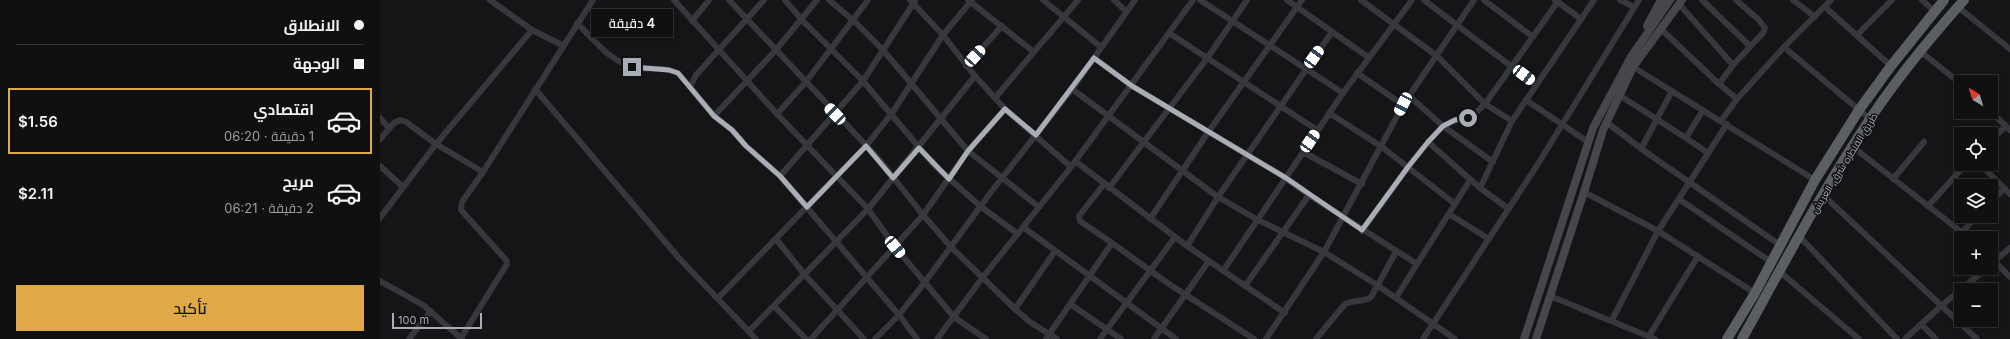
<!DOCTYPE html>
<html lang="ar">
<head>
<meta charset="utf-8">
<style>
  :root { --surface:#101011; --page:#19191a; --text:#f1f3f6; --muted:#9c9d9f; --line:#303031; --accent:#dea946 }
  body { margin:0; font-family:Inter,Cairo,sans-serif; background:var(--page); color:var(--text); direction:rtl; height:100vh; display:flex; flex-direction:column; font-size:15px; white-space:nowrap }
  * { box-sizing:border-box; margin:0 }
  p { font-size:13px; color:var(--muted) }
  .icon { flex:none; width:22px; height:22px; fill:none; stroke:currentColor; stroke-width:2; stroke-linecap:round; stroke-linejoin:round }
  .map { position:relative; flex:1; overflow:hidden; direction:ltr }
  .side { display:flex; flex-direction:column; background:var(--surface); width:380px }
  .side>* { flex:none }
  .banner { display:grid; align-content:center; height:88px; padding:0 16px; background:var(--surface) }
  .needle { width:26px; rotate:322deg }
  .buttons { position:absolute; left:1574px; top:75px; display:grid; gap:8px }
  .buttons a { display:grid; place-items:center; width:44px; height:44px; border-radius:0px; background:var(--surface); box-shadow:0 2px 6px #0003,0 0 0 1px var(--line); font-size:20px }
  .scale { position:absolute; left:12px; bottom:10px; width:90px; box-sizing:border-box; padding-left:4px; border:2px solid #a9adb6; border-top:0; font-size:11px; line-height:14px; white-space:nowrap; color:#a9adb6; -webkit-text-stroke:3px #101012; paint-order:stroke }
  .end { position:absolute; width:18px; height:18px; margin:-9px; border:5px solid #a9adb6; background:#111; box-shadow:0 0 0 2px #111 }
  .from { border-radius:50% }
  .bubble { position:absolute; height:28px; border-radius:0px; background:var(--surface); box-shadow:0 2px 6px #0003,0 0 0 1px var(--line); font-size:13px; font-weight:600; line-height:28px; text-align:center; direction:rtl }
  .car { position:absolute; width:12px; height:24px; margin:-12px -6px; border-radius:5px; box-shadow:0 0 3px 1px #0007; background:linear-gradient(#fff 24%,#345 0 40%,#fff 0 76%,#345 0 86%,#fff 0) }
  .banner b { display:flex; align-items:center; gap:14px; height:38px; font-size:15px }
  .banner b+b { border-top:1px solid var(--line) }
  .banner i { width:10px; height:10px; background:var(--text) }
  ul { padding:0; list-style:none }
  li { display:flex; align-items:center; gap:12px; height:66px; margin:0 8px 6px; padding:0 8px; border:2px solid transparent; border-radius:0px }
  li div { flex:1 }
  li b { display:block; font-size:15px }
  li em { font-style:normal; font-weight:600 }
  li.selected { border-color:var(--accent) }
  li>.icon { width:36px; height:36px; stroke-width:1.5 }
  .cta { display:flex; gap:8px; margin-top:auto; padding:8px 16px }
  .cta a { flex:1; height:46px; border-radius:0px; background:var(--accent); color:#111; font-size:16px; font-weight:600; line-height:46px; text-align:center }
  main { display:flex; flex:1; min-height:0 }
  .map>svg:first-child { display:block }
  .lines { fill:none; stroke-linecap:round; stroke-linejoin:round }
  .minor { stroke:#37383c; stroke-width:6 }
  .secondary { stroke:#45474b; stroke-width:8 }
  .trunk { stroke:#5b5e63; stroke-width:10 }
  .route { stroke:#a9adb6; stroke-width:5 }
  .labels { text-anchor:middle; stroke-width:3; stroke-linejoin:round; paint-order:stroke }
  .street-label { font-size:10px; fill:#a9adb6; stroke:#101012 }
</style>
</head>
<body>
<main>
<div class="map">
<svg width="1630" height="339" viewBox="0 0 1630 339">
  <rect width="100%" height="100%" fill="#151517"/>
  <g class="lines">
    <!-- minor -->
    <g class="minor">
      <polyline points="110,0 152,30 182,45"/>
      <polyline points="294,0 397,114 425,83 488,0"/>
      <polyline points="349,0 498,158 543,215 571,247 635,309"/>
      <polyline points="384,0 316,75 310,87 334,116 352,130 366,146 400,176 519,315 537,339"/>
      <polyline points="405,0 422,20 483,81 554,165 600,206 638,234"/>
      <polyline points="449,0 474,21 503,50 588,151 625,109"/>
      <polyline points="588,0 654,52"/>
      <polyline points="663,0 721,47"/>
      <polyline points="734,0 746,11"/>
      <polyline points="820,0 963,93"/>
      <polyline points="907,0 988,57"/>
      <polyline points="981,0 1057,56 1105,104 1132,121"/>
      <polyline points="1044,0 1156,85"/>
      <polyline points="1104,0 1153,37"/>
      <polyline points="1175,0 1201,19"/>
      <polyline points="1240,0 1254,7"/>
      <polyline points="1322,0 1370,46"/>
      <polyline points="1413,0 1435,17"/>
      <polyline points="1542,0 1554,11"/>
      <polyline points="1299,4 1353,65 1339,84 1357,99"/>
      <polyline points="1445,7 1511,66"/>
      <polyline points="1578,7 1630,49"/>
      <polyline points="312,21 329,0"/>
      <path d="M197 23C213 39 230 61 252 67 265 70 280 67 292 71L298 73 310 87"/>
      <polyline points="1281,29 1339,84"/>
      <polyline points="789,33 937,130"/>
      <polyline points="1477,35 1512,0"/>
      <polyline points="1404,47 1490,119"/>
      <polyline points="1540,51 1581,84"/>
      <polyline points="714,58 752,86 906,178 929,195 865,286"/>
      <polyline points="1353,65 1383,33 1385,28 1378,19 1356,0"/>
      <polyline points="586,66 622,26"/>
      <polyline points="1253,67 1435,180"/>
      <polyline points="977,73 1023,105"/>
      <polyline points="595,76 625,109 691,167"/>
      <polyline points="155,89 298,257 376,339"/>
      <polyline points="692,89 838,197 878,220 944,252 997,285 1075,339"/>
      <polyline points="1239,95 1306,138 1323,110"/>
      <polyline points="1029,96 1063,126 1113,162"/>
      <polyline points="615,98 698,0"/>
      <polyline points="1146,100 1208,142"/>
      <polyline points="1611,112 1630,130"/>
      <polyline points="949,113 1002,147 1075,204 1037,264"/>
      <polyline points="397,114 488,209 515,247 574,317 606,339"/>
      <polyline points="334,116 395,51 437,0"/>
      <polyline points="0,118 9,128"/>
      <polyline points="1341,121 1357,99 1404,47 1451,0"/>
      <polyline points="1226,122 1270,155 1400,245"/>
      <polyline points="1306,138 1328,153"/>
      <polyline points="0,139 14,123 20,120 26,122 56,144 152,30"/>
      <polyline points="1611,140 1626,126"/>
      <polyline points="1048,142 1100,188 1129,209"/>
      <polyline points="1473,147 1589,238"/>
      <polyline points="1261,149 1292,91"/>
      <polyline points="923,152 982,184"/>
      <polyline points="695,161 807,246 905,313"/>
      <polyline points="1600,164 1630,194"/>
      <polyline points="0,166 23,187"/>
      <polyline points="400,176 483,81 535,1"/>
      <polyline points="1513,179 1544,142"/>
      <polyline points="724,184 699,216 700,221 732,243"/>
      <polyline points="729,188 828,57 867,0"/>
      <polyline points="1100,188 1132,121 1214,0"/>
      <polyline points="1204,192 1278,231 1375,293"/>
      <polyline points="929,195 1037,264 1016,298"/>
      <polyline points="1443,195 1597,339"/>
      <polyline points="1299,199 1391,262"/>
      <polyline points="1611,202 1624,189"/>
      <polyline points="1075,204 1090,180"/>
      <polyline points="1548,206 1586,164"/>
      <polyline points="1069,214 1109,239"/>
      <polyline points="0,218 56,144 103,172 213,0"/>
      <polyline points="770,219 829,131 922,0"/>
      <polyline points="643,227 796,339"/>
      <polyline points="982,231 1028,167 1048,142 1063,126 1075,120 1091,117 1105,104 1179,0"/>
      <polyline points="1582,232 1597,216"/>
      <polyline points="1420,237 1517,339"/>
      <polyline points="396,239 425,275 484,339"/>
      <polyline points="807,246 838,197 952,32"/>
      <polyline points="675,251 635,309 650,322 677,339"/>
      <polyline points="1611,258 1630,277"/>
      <polyline points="1611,264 1630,248"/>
      <polyline points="843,271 963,93 1032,0"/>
      <polyline points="1400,272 1479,339"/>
      <polyline points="0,281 43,305 82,339"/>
      <polyline points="1170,296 1275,339"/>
      <polyline points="338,298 486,146 512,113 563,35 530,0"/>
      <polyline points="690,304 741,339"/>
      <polyline points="394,306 426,339"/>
      <polyline points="1232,320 1278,231 1347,124"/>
      <polyline points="1541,324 1556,339"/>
      <polyline points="369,331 488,209 595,76 563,35 592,0"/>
      <polyline points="1269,336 1318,256"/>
      <polyline points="81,338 127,264 126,260 81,210 82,202 103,172"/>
      <polyline points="29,339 51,311"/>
      <polyline points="431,339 543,215 588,151 659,207"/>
      <polyline points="495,339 519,315 545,282 611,192 692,89 755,0"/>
      <polyline points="557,339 603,277 691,167 813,0"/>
      <polyline points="666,339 732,243 789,284 874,339"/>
      <polyline points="720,339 795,237"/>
      <polyline points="774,339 829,261"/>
      <polyline points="886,339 944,252 1023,105 1094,0"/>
      <path d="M936 339 965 304C973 299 984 303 991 297L1016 252"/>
      <polyline points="1043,339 1156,167 1259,0"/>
      <polyline points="1525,339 1561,306 1607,268"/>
    </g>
    <!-- secondary -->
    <g class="secondary">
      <polyline points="1267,26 1281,0"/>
      <polyline points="1144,339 1213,128 1251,57 1290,0"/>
      <polyline points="1156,339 1204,192 1223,130 1253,67 1302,0"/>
    </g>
    <!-- trunk -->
    <g class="trunk">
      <polyline points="1347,339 1375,293 1435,180 1479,110 1511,66 1564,0"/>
      <path d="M1362 339C1403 265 1443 189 1490 119 1518 77 1551 37 1584 0"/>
    </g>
  </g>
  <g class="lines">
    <!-- route -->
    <polyline class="route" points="252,67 289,70 298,73 334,116 352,130 366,146 400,176 427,207 486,146 513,178 539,148 569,179 588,151 625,109 656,135 714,58 752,86 906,178 982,230 1028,167 1048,142 1063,126 1075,120 1088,118"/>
  </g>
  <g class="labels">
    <!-- street labels -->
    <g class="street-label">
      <text transform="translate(1464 163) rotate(-58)" y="4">طريق القنطره شرق, العريش</text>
    </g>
  </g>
</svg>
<div class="buttons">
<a><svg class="needle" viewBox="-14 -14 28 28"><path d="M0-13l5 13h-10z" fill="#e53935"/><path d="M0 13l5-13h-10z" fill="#9c9d9f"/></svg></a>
<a><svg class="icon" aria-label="locate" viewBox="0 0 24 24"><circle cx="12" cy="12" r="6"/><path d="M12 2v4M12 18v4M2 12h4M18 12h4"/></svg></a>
<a><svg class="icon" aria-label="layers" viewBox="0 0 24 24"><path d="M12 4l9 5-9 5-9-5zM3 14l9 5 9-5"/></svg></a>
<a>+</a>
<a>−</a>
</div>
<div class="scale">100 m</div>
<i class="end from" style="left:1088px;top:118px"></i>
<i class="end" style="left:252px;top:67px"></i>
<div class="bubble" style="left:211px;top:9px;width:82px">4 دقيقة</div>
<i class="car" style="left:595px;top:56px;rotate:42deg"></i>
<i class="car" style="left:934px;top:57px;rotate:36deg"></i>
<i class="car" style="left:1144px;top:75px;rotate:127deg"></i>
<i class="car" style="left:1023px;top:104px;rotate:207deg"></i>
<i class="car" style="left:455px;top:114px;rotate:316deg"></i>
<i class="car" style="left:930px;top:141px;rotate:34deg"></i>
<i class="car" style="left:515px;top:247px;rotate:140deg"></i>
</div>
<section class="side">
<div class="banner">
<b><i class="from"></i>الانطلاق</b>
<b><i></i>الوجهة</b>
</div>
<ul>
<li class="selected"><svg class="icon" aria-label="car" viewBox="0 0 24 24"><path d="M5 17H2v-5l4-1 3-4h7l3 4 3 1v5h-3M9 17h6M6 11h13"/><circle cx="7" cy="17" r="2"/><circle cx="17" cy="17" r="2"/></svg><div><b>اقتصادي</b><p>1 دقيقة · 06:20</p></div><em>$1.56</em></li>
<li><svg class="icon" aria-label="car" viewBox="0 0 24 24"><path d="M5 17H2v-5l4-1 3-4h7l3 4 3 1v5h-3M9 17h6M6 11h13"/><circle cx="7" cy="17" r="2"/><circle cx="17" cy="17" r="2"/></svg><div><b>مريح</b><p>2 دقيقة · 06:21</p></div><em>$2.11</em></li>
</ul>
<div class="cta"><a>تأكيد</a></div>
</section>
</main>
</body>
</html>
